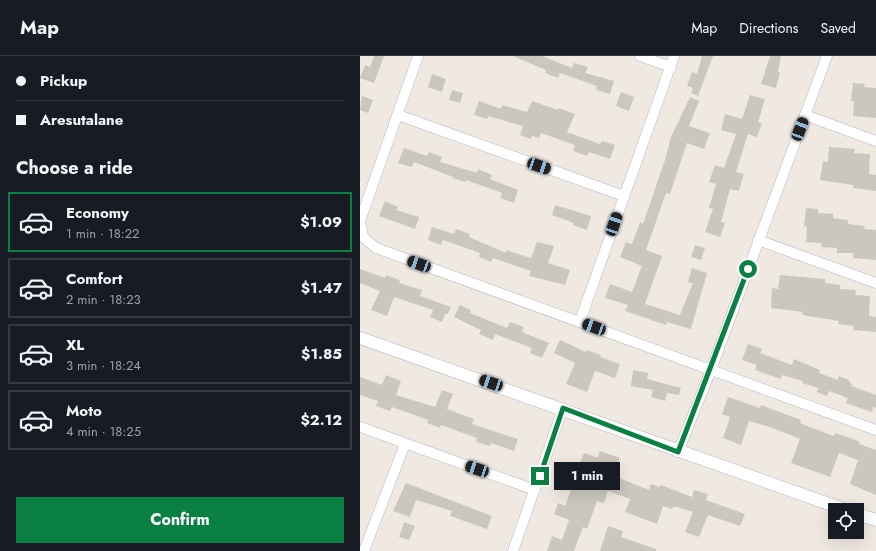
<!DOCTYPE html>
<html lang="en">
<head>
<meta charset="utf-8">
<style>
  :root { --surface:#171b24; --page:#242831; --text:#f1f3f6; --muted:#9ea1a6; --line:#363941; --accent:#0b8043 }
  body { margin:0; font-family:Jost,sans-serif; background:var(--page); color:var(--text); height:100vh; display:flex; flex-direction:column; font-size:15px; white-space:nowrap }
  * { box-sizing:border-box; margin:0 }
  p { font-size:13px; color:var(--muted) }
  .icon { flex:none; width:22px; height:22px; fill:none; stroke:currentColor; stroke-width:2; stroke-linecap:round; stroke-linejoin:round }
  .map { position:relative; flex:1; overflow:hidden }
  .side { display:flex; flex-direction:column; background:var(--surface); width:360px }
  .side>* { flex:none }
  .top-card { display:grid; align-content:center; height:88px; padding:0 16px; background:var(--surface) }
  .buttons { position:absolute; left:468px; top:447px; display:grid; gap:8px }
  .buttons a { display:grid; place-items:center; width:36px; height:36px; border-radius:0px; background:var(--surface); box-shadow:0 4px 16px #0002; font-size:20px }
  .end { position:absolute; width:18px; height:18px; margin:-9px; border:5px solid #0b8043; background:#fff; box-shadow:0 0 0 2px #fff }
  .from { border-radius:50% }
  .bubble { position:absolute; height:28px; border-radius:0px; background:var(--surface); box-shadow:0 4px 16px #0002; font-size:13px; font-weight:700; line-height:28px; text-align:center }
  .car { position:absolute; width:12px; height:24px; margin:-12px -6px; border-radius:5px; box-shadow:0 0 3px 1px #0007; background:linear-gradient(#222 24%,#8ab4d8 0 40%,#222 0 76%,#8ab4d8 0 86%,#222 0) }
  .top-card b { display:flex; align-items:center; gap:14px; height:38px; font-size:15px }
  .top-card b+b { border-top:1px solid var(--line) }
  .top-card i { width:10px; height:10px; background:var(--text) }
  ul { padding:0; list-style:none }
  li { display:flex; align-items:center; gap:12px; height:60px; margin:0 8px 6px; padding:0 8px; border:2px solid var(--line); border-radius:0px }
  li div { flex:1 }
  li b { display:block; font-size:15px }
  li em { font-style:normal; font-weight:700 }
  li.active { border-color:var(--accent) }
  li>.icon { width:36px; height:36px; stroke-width:1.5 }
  h2 { padding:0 16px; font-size:18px; line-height:48px }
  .button { display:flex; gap:8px; margin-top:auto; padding:8px 16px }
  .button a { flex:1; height:46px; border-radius:0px; background:var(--accent); color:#fff; font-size:16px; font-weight:700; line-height:46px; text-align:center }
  header { display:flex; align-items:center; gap:24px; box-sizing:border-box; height:56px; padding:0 20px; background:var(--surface); border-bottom:1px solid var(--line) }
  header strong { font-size:19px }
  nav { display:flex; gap:22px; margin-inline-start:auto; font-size:14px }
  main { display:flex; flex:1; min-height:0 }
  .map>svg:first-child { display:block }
  .building { fill:#cbc7bf }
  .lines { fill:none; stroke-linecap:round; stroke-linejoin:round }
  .minor-casing { stroke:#b4b7c1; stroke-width:11 }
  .tertiary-casing { stroke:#b4b7c1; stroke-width:13 }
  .minor { stroke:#fff; stroke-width:10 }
  .tertiary { stroke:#fff; stroke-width:12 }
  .route { stroke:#0b8043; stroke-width:5 }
</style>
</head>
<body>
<header>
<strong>Map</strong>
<nav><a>Map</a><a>Directions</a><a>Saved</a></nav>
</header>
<main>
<section class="side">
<div class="top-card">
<b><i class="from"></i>Pickup</b>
<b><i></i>Aresutalane</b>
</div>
<h2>Choose a ride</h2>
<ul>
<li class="active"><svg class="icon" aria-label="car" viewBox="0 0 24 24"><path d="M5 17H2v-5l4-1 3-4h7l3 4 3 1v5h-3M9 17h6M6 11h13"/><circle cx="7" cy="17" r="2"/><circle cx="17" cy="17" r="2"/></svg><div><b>Economy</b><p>1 min · 18:22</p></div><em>$1.09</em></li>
<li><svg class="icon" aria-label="car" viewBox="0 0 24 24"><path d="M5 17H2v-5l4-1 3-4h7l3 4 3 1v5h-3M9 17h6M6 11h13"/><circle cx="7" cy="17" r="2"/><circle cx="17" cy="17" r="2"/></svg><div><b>Comfort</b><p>2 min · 18:23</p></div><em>$1.47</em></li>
<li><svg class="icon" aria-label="car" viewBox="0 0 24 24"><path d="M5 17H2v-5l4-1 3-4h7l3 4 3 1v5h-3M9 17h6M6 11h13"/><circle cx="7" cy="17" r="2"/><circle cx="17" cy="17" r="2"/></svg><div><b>XL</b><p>3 min · 18:24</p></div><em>$1.85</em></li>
<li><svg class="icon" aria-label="car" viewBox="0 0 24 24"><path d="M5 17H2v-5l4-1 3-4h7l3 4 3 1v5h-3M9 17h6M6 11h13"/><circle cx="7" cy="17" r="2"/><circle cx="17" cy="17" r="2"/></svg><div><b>Moto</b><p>4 min · 18:25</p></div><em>$2.12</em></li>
</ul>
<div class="button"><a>Confirm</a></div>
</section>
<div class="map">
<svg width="516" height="495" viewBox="0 0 516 495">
  <rect width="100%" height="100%" fill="#efe9e1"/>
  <!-- building -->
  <g class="building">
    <polygon points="14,0 24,0 14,27 0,22 5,9 10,11"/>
    <polygon points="153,0 182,0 212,12 214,7 228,11 225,17 254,25 250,38 236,34 237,30 200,17 198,22 185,17 186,14"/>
    <polygon points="342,0 353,0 338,40 331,37 333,32 327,30 332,16 337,18"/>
    <polygon points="410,0 421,0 418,16 420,17 416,32 401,28"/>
    <polygon points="72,18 86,23 82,36 68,31"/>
    <polygon points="493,27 505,28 504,31 516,32 516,62 493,60 494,45 491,45"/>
    <polygon points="92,34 103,37 100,47 89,44"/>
    <polygon points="261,36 274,41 269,55 256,50"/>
    <polygon points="390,39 405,43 398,66 402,67 397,81 388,78 376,116 384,118 379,135 370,133 361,166 365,167 360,181 345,176 353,153 349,152 356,128 349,126 355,109 364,112 376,78 361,74 365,58 382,63"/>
    <polygon points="2,40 13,44 8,57 0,54"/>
    <polygon points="330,41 339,45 329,70 350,77 344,93 327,87 310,138 306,137 286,194 302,200 285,248 320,259 333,227 328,226 332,212 347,217 331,273 307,266 306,269 265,255 268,249 245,242 250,228 272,236 282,210 260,201 266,186 272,188 280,166 283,168 305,104 311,81"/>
    <polygon points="119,45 141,53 142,49 167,56 172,45 198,54 199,52 215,58 207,76 240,88 242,85 255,89 250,103 229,96 227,100 213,95 215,89 181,77 179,82 172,80 171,83 160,79 163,70 128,60 127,63 114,59"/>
    <polygon points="469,91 495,93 494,97 510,98 509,118 516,119 516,135 493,132 493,129 460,124 463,105 468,106"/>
    <polygon points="44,92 67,100 69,96 82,101 80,106 117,117 118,113 132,119 130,123 158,134 154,147 140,142 142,137 106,124 105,126 92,122 93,121 54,106 52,111 38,107"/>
    <polygon points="25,145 38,151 36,154 59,161 55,173 19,160"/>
    <polygon points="195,149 231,160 227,174 213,169 214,167 192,159"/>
    <polygon points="446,152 458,153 458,157 473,158 473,162 488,164 488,168 505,170 504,173 516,174 516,204 493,202 493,197 477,197 477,192 461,191 462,187 446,186 447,171 444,170"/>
    <polygon points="72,171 94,178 96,173 110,178 109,181 146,197 146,194 171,202 177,186 194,190 188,207 210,214 205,229 169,220 171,215 133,202 131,206 119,201 120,197 83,184 81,189 68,184"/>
    <polygon points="335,189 345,192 341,204 331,201"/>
    <polygon points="0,213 25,222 26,219 40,224 39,227 62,234 60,240 91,251 88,258 85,258 82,266 70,261 73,254 34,241 27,260 11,254 20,235 0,227"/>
    <polygon points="420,219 465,223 465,227 480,229 480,233 496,234 495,239 510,240 509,260 516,261 516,276 493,274 494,270 478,268 479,265 442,259 443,256 411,252 412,232 418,233"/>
    <polygon points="100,249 111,254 110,257 147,272 150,266 164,271 162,276 189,287 182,302 170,297 172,292 135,278 133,284 119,278 121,274 94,261"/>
    <polygon points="200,284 226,296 226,294 241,299 240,301 260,308 255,322 235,315 227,336 206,328 215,307 194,297"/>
    <polygon points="388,288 402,293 400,297 432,309 434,303 460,314 459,317 478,324 479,320 489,324 489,326 492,328 491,330 516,339 516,352 513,351 512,356 486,347 488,342 469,335 467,340 457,336 458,332 442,327 443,325 422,319 421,323 395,314 397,309 382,304"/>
    <polygon points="273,314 288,317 287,323 321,332 319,339 307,337 305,345 291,341 293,334 271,330"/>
    <polygon points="26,319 41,325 36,339 75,351 82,334 93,338 87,353 114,363 112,368 158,383 154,395 131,387 130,390 116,386 117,382 81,369 80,372 67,367 68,364 32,351 30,355 16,350 18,345 0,339 0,321 22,329"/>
    <polygon points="368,341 400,352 401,349 441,364 440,367 455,373 474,380 475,377 490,382 500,386 499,388 516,394 516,439 490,428 498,404 479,397 470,421 431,407 440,383 410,371 389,365 381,389 363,382 370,361 362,358"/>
    <polygon points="240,395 260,402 254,420 289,434 291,428 300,431 301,429 332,441 334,434 348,438 346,444 385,458 380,470 348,459 339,481 325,476 333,456 314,450 312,453 303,450 297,468 265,456 270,443 248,435 244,447 237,445 227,473 223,471 214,495 187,495 192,480 202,484 209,464 194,458 198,447 205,450 214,425 224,428 230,411 220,407 224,397 238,402"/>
    <polygon points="46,427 132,460 127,473 90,460 92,455 56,444 50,461 33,455"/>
    <polygon points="44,466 55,470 49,484 39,481"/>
    <polygon points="248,470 263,475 261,481 296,493 296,495 240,495"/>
  </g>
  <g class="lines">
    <!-- minor casing -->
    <g class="minor-casing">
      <g id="minor">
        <polyline points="58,0 0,165 3,181 16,192 516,374"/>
        <polyline points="280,0 311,11"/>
        <polyline points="38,59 264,140"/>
        <polyline points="445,59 516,85"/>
        <polyline points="398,184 516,227"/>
        <polyline points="220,265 314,0"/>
        <polyline points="0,371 175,434"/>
        <polyline points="318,396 351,314 467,0"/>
        <polyline points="4,495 45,388"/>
        <polyline points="153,495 203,352"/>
      </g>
    </g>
    <!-- tertiary casing -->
    <g class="tertiary-casing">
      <g id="tertiary">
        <path d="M0 282C162 338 324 398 486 454"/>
        <polyline points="497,458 516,464"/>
      </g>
    </g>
    <!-- minor -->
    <use href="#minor" class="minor"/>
    <!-- tertiary -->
    <use href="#tertiary" class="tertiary"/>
  </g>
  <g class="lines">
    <!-- route -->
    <polyline class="route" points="180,420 203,352 318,396 388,213"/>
  </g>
</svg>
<div class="buttons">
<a><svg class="icon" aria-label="locate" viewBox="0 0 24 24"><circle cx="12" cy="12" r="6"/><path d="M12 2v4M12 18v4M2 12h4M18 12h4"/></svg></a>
</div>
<i class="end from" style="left:388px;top:213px"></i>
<i class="end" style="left:180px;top:420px"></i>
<div class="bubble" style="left:194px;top:406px;width:66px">1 min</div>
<i class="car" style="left:440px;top:73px;rotate:21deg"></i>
<i class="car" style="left:179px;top:110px;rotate:109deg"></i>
<i class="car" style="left:254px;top:168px;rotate:19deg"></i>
<i class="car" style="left:59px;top:208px;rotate:290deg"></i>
<i class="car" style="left:234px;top:271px;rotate:290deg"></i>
<i class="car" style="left:131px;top:327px;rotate:289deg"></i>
<i class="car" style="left:117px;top:413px;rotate:289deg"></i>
</div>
</main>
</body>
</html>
